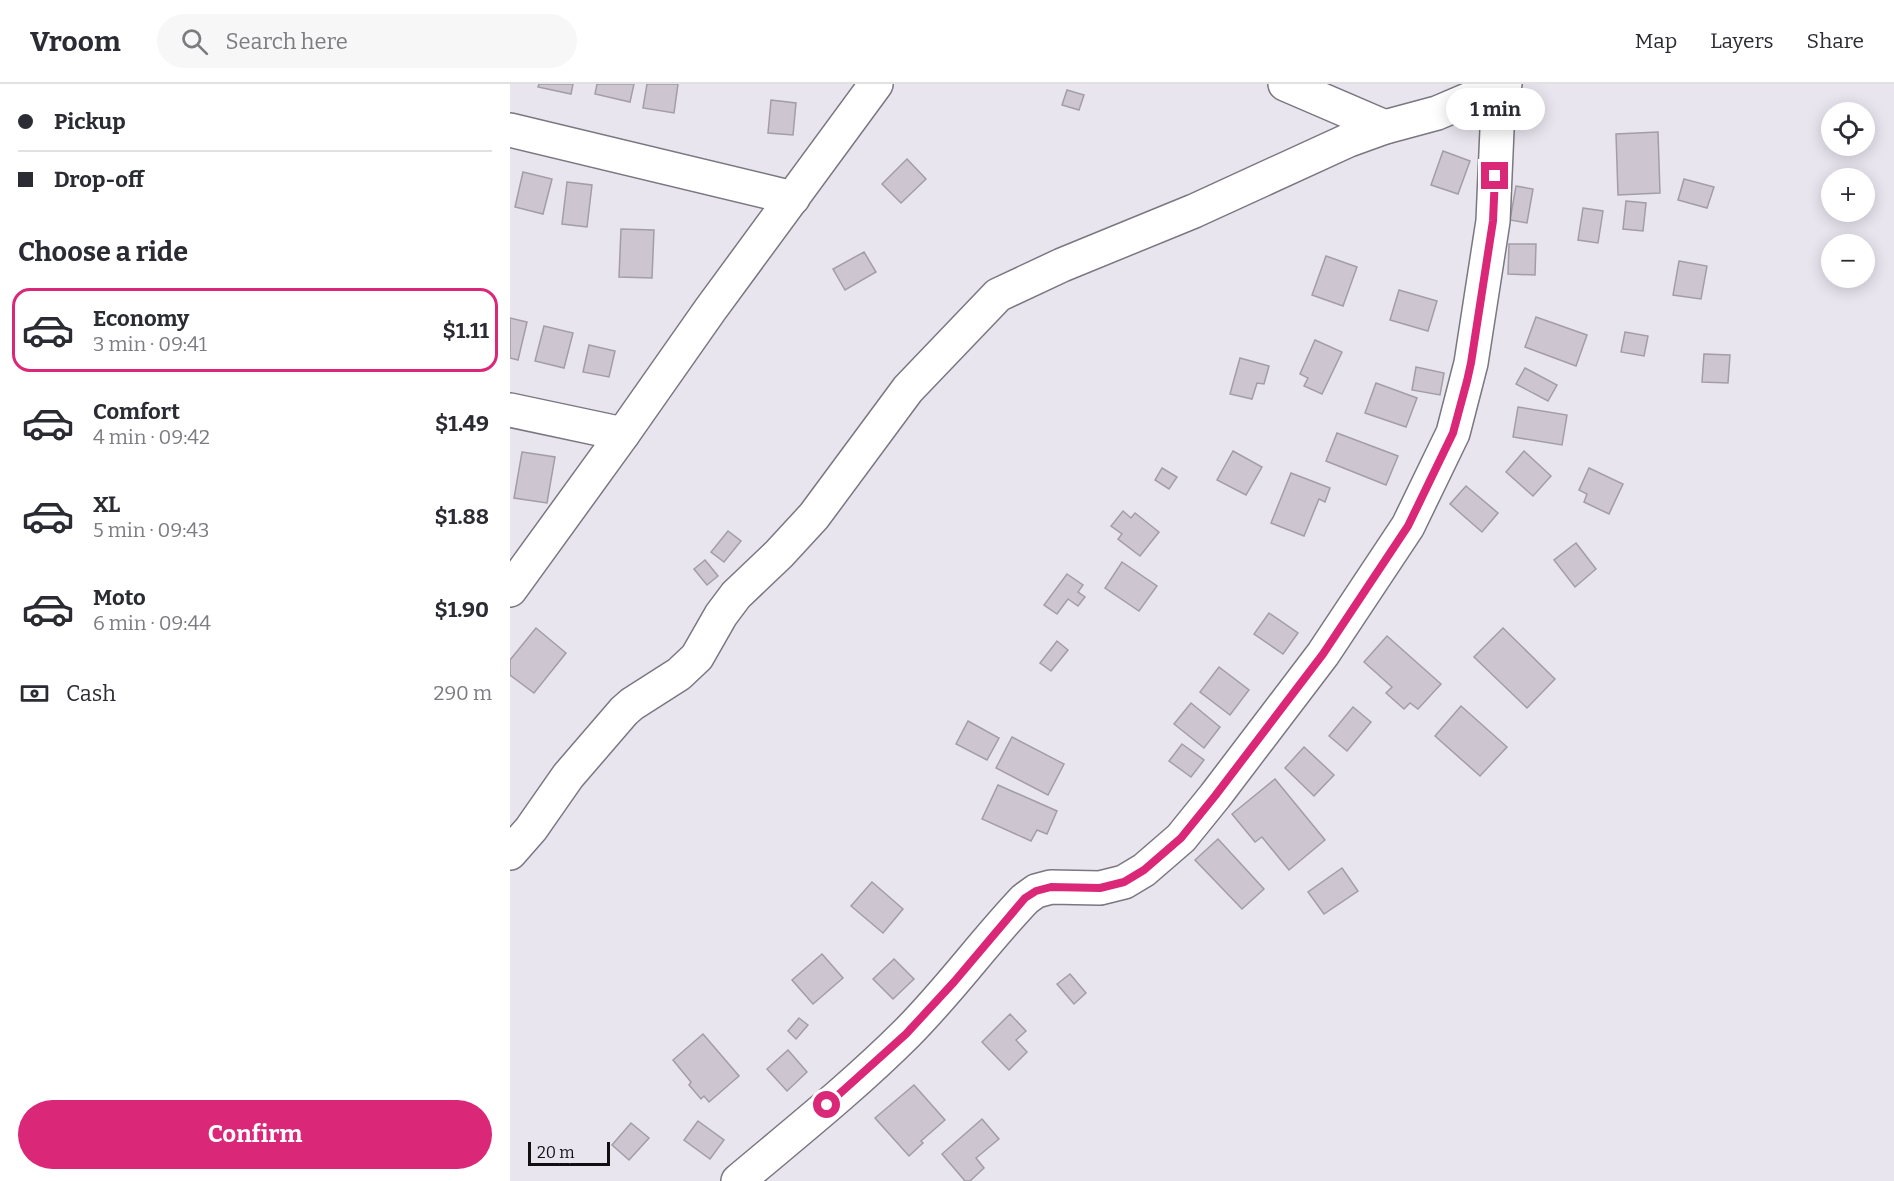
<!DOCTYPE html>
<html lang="en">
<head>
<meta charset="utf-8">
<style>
  :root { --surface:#fff; --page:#f7f7f7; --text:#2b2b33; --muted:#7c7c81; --line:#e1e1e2; --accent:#db2777 }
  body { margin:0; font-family:Bitter,serif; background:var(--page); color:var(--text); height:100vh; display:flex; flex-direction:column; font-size:22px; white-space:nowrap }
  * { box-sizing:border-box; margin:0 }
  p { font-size:20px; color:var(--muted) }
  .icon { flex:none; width:33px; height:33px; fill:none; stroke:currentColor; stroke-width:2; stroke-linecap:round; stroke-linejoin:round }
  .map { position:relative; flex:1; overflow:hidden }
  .details { display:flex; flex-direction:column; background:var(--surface); width:510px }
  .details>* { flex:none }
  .banner { display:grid; align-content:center; height:132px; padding:0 18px; background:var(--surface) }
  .tools { position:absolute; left:1311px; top:18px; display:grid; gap:12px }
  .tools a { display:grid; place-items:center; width:54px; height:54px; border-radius:50%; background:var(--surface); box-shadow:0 3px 15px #0003; font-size:30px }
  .scale { position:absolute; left:18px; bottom:15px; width:82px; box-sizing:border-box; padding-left:6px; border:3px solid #100f12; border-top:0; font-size:16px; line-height:21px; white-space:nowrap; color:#100f12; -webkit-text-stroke:4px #e8e5ef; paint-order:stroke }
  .end { position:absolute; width:27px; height:27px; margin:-14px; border:8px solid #db2777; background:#fff; box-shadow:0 0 0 3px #fff }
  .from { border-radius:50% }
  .bubble { position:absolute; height:42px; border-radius:21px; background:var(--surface); box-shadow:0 3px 15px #0003; font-size:20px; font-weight:700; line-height:42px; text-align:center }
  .banner b { display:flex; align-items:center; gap:21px; height:57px; font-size:22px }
  .banner b+b { border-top:2px solid var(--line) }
  .banner i { width:15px; height:15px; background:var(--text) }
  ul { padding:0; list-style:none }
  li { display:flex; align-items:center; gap:18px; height:84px; margin:0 12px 9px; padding:0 6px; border:3px solid transparent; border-radius:18px }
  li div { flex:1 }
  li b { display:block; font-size:22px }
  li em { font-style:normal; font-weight:700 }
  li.on { border-color:var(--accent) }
  li>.icon { width:54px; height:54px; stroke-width:1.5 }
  h2 { padding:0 18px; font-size:27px; line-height:72px }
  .pay { display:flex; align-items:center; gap:15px; height:66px; padding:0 18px; font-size:22px }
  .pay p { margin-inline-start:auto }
  .cta { display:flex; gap:12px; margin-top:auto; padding:12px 18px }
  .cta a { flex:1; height:69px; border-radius:36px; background:var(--accent); color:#fff; font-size:24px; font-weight:700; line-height:69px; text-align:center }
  header { display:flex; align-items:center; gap:36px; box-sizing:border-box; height:84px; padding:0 30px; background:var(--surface); border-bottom:2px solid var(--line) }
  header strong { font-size:28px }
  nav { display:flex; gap:33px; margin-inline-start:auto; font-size:21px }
  .search { width:420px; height:54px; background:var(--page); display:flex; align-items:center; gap:15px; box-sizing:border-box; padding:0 21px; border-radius:33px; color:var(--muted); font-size:22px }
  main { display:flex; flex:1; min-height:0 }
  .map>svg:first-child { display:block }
  .building { fill:#cdc6d0; stroke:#a39da6; stroke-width:1.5 }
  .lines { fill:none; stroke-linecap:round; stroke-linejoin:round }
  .minor-casing { stroke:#7a7781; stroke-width:36 }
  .minor { stroke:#fff; stroke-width:33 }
  .route { stroke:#db2777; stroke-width:8 }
</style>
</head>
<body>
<header>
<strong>Vroom</strong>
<div class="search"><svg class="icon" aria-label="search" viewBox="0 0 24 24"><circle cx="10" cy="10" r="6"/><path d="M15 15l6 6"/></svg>Search here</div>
<nav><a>Map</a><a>Layers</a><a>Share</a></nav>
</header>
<main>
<section class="details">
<div class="banner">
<b><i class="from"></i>Pickup</b>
<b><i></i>Drop-off</b>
</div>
<h2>Choose a ride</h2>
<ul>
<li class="on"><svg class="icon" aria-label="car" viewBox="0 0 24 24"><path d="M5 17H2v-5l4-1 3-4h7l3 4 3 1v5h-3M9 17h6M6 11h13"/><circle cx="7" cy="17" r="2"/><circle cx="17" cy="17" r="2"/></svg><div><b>Economy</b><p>3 min · 09:41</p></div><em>$1.11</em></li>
<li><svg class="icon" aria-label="car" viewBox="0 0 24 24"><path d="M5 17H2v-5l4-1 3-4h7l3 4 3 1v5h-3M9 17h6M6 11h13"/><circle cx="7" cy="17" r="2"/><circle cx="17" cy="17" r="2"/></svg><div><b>Comfort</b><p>4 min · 09:42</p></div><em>$1.49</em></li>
<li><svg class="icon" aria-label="car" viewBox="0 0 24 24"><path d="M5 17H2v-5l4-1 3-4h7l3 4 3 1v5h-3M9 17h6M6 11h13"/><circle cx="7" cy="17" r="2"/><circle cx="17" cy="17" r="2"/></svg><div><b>XL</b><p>5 min · 09:43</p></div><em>$1.88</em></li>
<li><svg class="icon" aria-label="car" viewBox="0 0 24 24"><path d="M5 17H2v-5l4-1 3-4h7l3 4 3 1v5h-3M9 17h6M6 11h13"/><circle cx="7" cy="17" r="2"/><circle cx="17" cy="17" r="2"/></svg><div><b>Moto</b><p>6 min · 09:44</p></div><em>$1.90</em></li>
</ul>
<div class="pay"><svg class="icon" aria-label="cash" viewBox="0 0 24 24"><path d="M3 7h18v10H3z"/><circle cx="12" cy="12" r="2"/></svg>Cash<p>290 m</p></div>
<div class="cta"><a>Confirm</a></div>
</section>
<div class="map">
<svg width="1384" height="1097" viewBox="0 0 1384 1097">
  <rect width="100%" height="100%" fill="#e8e5ef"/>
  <!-- building -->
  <g class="building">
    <polygon points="29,0 63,0 61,10 28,3"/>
    <polygon points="87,0 124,0 120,18 85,10"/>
    <polygon points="137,0 168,0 164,29 133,24"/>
    <polygon points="557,6 574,11 569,26 552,21"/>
    <polygon points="261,16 286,19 283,51 258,49"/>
    <polygon points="1148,48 1150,109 1108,111 1106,50"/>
    <polygon points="933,67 960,77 948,110 921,101"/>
    <polygon points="397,75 416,95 391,119 372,100"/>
    <polygon points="13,88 42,95 33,130 5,123"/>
    <polygon points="1174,95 1204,103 1197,124 1168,116"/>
    <polygon points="57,98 82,101 77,143 52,140"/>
    <polygon points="1006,102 1023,105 1017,139 1000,136"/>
    <polygon points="1116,117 1136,119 1133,147 1113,145"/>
    <polygon points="1073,124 1093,127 1088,159 1068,156"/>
    <polygon points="111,145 144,146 142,194 109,193"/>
    <polygon points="999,160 1026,160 1025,191 998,190"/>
    <polygon points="354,168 366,188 335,206 323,185"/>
    <polygon points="816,172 847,183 833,222 802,211"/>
    <polygon points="1169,177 1197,182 1191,215 1163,211"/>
    <polygon points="889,206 927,217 918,247 880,236"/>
    <polygon points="1026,233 1077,251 1066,282 1015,263"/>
    <polygon points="0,234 17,238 8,276 0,274"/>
    <polygon points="34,242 63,249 54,284 25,277"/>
    <polygon points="1115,248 1138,252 1134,272 1111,268"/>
    <polygon points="805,256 832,268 812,310 794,302 798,294 790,290"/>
    <polygon points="79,261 105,267 99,293 73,288"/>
    <polygon points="1194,270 1220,271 1218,299 1192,298"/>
    <polygon points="730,274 759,282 754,300 747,299 742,315 720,310"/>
    <polygon points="906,283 934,289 930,311 902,306"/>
    <polygon points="1015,284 1047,301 1038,317 1006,300"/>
    <polygon points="866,299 907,314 896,343 855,329"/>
    <polygon points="1008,323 1057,331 1052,361 1003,353"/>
    <polygon points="827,349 888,372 876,401 816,377"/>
    <polygon points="723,367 752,383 736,411 707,396"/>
    <polygon points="1014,367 1041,392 1023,412 996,388"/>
    <polygon points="12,368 45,373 37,419 4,414"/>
    <polygon points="652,384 667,393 659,405 645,396"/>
    <polygon points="1079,384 1113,400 1099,430 1074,418 1077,410 1069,406"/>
    <polygon points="781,389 820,404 815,418 809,415 794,452 761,439"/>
    <polygon points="956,402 988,429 972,448 940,420"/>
    <polygon points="613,427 621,434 625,429 649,448 630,472 608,455 612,450 601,442"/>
    <polygon points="218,447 231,457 214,478 201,468"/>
    <polygon points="1066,459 1086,485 1065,503 1044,476"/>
    <polygon points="195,476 208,492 197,501 184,485"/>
    <polygon points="612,478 647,502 629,527 595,504"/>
    <polygon points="557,490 573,501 568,508 575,513 568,522 558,515 547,530 534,521"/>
    <polygon points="759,529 788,549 773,570 744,550"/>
    <polygon points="26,544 56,569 24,609 0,591 0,576"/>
    <polygon points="993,544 1045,595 1017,624 964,573"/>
    <polygon points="877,552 931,600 908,625 900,619 894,625 876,609 882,603 854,578"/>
    <polygon points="547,557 558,566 541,587 530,579"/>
    <polygon points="709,583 739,606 720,631 690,608"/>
    <polygon points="681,619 710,643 694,664 664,640"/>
    <polygon points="951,622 997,663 970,692 925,652"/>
    <polygon points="843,623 861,638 837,667 819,652"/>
    <polygon points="458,637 489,654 477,676 446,660"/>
    <polygon points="502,653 554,680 538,711 486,684"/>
    <polygon points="672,660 694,676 681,693 659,677"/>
    <polygon points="794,663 824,691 804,712 775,684"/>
    <polygon points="765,695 815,756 779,786 752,753 745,758 722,730"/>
    <polygon points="488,701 547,727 537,750 527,746 521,757 472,735"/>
    <polygon points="708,755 754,805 732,825 685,776"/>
    <polygon points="832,784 848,807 814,830 798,808"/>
    <polygon points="362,798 393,825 373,849 341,822"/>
    <polygon points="312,870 333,894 303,920 282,896"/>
    <polygon points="384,875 404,895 383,915 363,895"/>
    <polygon points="560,890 576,909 564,920 547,900"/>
    <polygon points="500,930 516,947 506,956 517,968 499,986 472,958"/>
    <polygon points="289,934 298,941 286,955 278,947"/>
    <polygon points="193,950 229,992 199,1018 194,1012 191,1015 179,1001 181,998 163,976"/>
    <polygon points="278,966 297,988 277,1007 257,985"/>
    <polygon points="404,1001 435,1036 411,1057 413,1059 399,1072 365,1034"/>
    <polygon points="472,1035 489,1055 466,1074 474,1084 460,1097 455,1097 432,1070"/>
    <polygon points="188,1037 214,1056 200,1075 174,1056"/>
    <polygon points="121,1039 139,1054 119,1076 102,1061"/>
  </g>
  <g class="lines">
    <!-- minor casing -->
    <g class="minor-casing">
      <g id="minor">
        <polyline points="775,0 875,43"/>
        <polyline points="0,46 283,114"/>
        <polyline points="0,326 113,350"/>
        <polyline points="0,506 113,350 200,226 366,0"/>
        <polyline points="0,769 21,745 58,692 114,627 122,620 169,590 187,573 211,531 226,511 269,470 304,432 398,305 488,211 552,181 684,127 839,56 875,43 927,29 995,0"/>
        <path d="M228 1097C285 1049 344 1002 397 949 439 907 474 858 515 815L526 807 541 803 590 804 614 798 634 786 671 754 705 712 813 570 898 442 943 349 961 279 983 137 989 0"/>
      </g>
    </g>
    <!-- minor -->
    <use href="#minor" class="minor"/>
  </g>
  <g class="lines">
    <!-- route -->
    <polyline class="route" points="317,1021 396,950 444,898 515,814 526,807 541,803 590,804 614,798 634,786 671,754 705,712 813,570 898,442 943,349 957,297 961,279 983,137 985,92"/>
  </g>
</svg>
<div class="tools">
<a><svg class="icon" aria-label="locate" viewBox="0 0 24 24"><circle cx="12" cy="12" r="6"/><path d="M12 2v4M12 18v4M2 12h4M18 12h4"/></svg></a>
<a>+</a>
<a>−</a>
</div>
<div class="scale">20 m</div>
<i class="end from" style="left:317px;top:1021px"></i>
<i class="end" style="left:985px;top:92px"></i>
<div class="bubble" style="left:936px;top:4px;width:99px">1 min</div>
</div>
</main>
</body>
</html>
